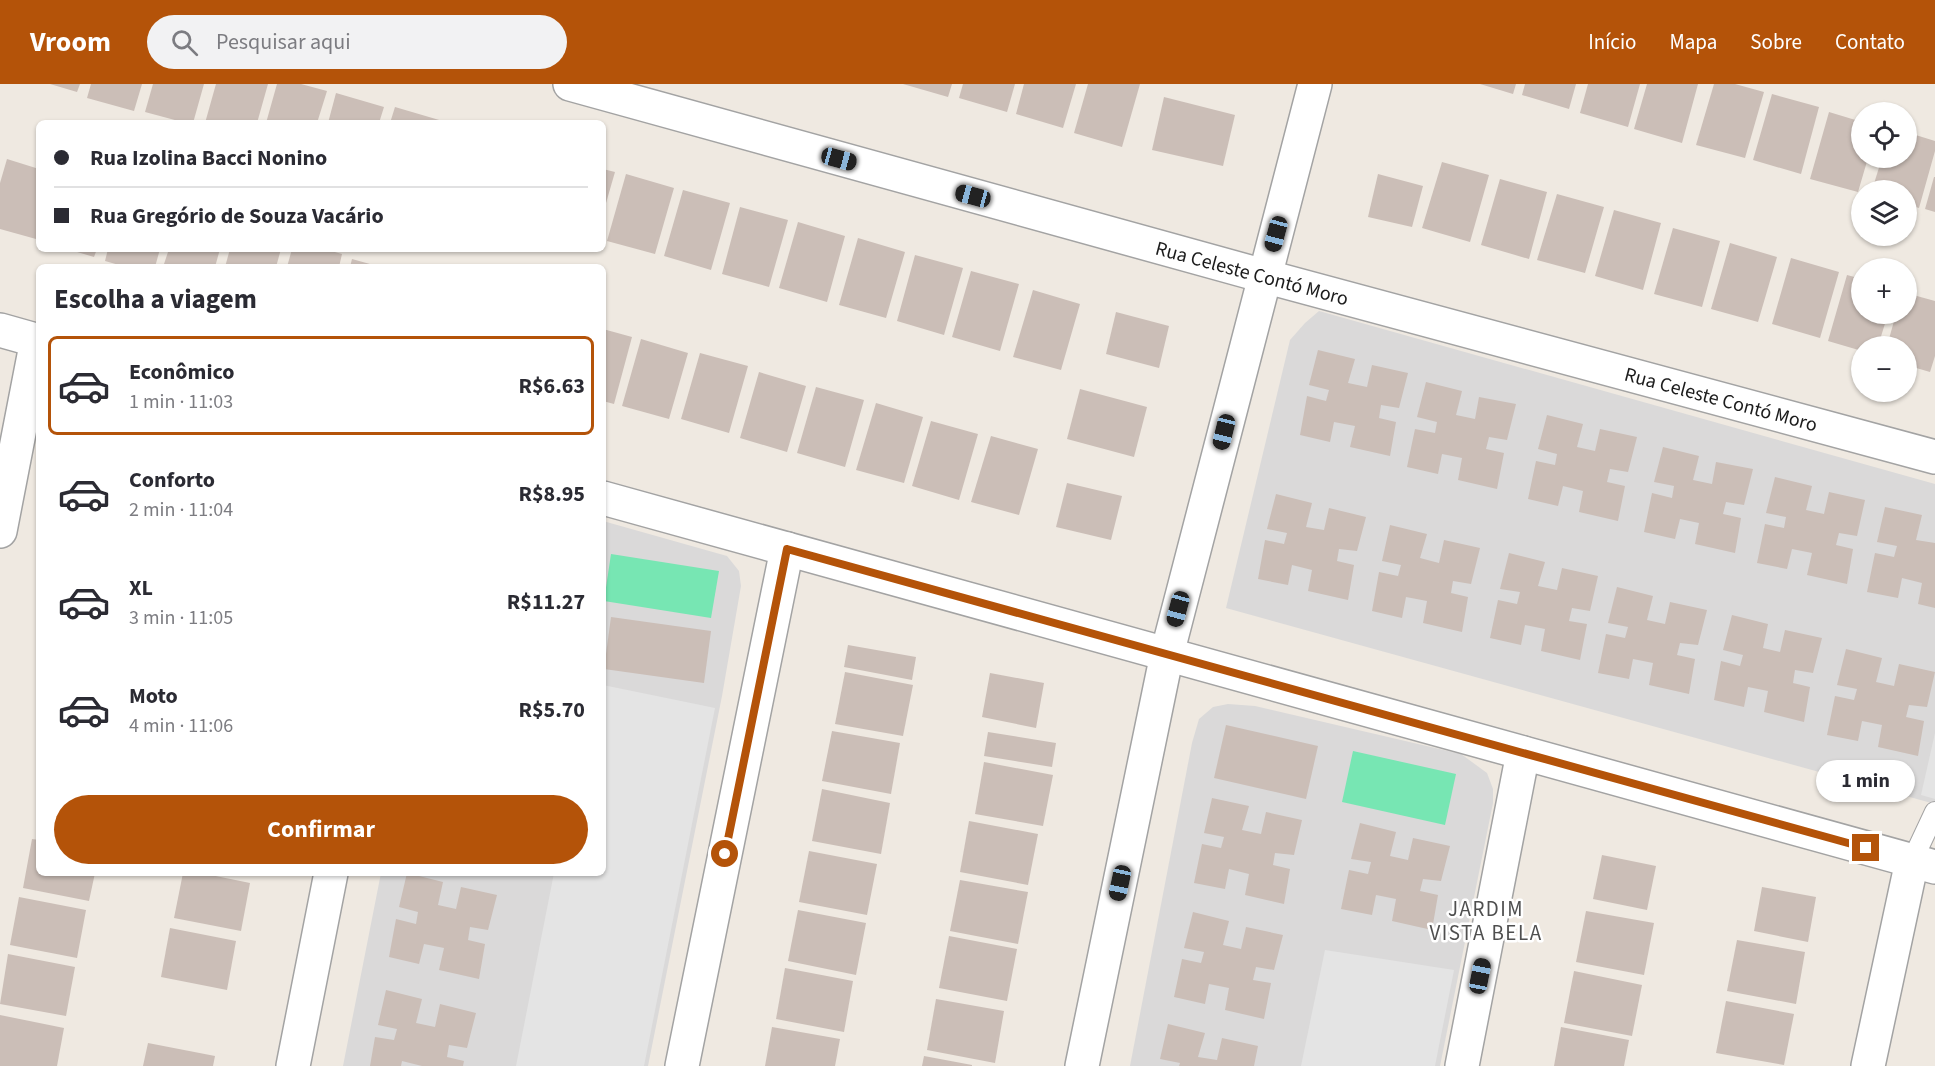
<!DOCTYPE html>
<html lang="pt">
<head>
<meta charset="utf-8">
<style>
  :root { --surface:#fff; --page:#f2f2f3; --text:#2b2b33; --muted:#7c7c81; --line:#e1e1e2; --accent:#b45309 }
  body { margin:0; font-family:"Source Sans 3",sans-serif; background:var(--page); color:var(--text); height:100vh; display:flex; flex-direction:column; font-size:22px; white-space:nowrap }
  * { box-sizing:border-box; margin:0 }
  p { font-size:20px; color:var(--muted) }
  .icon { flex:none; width:33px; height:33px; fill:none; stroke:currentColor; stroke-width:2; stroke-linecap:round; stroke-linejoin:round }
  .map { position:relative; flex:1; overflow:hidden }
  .details { position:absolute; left:36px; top:180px; width:570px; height:612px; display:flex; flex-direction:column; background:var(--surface); border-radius:9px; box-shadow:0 2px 4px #0004 }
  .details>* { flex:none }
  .hud { position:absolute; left:36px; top:36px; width:570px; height:132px; border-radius:9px; box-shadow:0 2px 4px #0004; display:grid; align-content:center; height:132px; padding:0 18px; background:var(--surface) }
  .tools { position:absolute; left:1851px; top:18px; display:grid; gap:12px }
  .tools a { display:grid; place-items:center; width:66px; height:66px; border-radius:50%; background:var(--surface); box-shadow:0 2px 4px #0004; font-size:30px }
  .end { position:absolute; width:27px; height:27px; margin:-14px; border:8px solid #b45309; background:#fff; box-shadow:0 0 0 3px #fff }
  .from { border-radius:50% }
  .bubble { position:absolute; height:42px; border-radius:21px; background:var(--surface); box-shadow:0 2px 4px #0004; font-size:20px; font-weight:700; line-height:42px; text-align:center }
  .car { position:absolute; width:18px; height:36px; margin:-18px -9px; border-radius:8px; box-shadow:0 0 4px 2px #0007; background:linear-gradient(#222 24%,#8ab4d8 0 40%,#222 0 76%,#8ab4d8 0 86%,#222 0) }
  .hud b { display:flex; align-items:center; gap:21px; height:57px; font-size:22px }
  .hud b+b { border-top:2px solid var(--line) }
  .hud i { width:15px; height:15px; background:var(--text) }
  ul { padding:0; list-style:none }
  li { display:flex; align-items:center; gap:18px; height:99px; margin:0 12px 9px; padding:0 6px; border:3px solid transparent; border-radius:9px }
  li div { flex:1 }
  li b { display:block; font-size:22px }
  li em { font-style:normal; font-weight:700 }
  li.current { border-color:var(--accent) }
  li>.icon { width:54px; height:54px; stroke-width:1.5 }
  h2 { padding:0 18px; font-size:27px; line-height:72px }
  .button { display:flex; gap:12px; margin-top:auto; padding:12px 18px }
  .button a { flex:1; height:69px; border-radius:36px; background:var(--accent); color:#fff; font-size:24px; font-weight:700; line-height:69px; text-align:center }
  header { display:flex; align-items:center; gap:36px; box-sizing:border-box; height:84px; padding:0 30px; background:var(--accent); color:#fff }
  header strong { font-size:28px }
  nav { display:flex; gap:33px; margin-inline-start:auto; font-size:21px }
  .search { width:420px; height:54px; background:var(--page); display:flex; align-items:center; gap:15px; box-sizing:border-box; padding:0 21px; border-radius:33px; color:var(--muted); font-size:22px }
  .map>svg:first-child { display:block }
  .residential { fill:#dad9d9 }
  .pitch { fill:#77e6b3 }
  .parking { fill:#e4e4e4 }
  .building { fill:#cbbeb7 }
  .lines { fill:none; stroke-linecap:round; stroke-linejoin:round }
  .service-casing { stroke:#a3a3a3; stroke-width:22 }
  .minor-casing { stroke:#a3a3a3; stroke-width:36 }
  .service { stroke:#fff; stroke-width:20 }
  .minor { stroke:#fff; stroke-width:33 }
  .route { stroke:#b45309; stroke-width:8 }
  .labels { text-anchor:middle; stroke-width:5; stroke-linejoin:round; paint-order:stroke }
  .street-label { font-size:20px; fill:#1c1c1c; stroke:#fff }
  .neighbourhood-label { font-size:21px; letter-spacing:1.5px; fill:#4f4f4f; stroke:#fff }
</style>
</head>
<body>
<header>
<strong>Vroom</strong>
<div class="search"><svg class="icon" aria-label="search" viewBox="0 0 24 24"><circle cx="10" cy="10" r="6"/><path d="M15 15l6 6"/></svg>Pesquisar aqui</div>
<nav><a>Início</a><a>Mapa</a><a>Sobre</a><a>Contato</a></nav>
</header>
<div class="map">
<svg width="1935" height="982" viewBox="0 0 1935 982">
  <rect width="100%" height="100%" fill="#efe9e1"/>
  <!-- residential -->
  <g class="residential">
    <polygon points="1319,227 1935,400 1935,720 1226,524 1290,256 1305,239"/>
    <polygon points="603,437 727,472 739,487 741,502 722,612 648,982 343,982 381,789 603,789"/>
    <polygon points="1228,620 1255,622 1461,670 1487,689 1493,705 1493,719 1440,982 1130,982 1192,659 1199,635 1213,623"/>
  </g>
  <!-- pitch -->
  <g class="pitch">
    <polygon points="611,470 719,487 711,534 604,517"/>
    <polygon points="1353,667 1456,690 1445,741 1342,718"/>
  </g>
  <!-- parking -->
  <g class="parking">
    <polygon points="603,601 715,624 644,982 516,982 554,789 603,789"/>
    <polygon points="1935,649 1935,715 1921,711"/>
    <polygon points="1325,866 1454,886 1435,982 1301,982"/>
  </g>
  <!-- building -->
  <g class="building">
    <polygon points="50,0 80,0 77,8"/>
    <polygon points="91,0 142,0 134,27 87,14"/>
    <polygon points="153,0 204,0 193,39 186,39 145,28"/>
    <polygon points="216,0 268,0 257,39 205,39"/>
    <polygon points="277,0 301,0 327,7 317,39 266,39"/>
    <polygon points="903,0 952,0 948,13"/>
    <polygon points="963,0 1015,0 1007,28 959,14"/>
    <polygon points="1024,0 1076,0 1063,44 1016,30"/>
    <polygon points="1088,0 1140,0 1122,63 1074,49"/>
    <polygon points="1480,0 1516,0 1513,10"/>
    <polygon points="1525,0 1576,0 1569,25 1522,11"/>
    <polygon points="1588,0 1640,0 1628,43 1580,29"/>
    <polygon points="1647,0 1698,0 1682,59 1634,45"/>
    <polygon points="1714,0 1735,0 1764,8 1745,74 1696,61"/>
    <polygon points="336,9 384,23 379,39 328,39"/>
    <polygon points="1772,10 1819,23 1801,90 1753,76"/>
    <polygon points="1164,13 1235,31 1223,82 1152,66"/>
    <polygon points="395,23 446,38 445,39 390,39"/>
    <polygon points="1829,28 1862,38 1862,74 1868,74 1858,108 1810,95"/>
    <polygon points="1906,48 1935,57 1935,67 1919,124 1906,120 1906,106 1872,106 1882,74 1906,74"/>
    <polygon points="7,75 39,85 39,143 36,155 0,145 0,99"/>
    <polygon points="1442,78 1489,91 1470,158 1422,144"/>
    <polygon points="603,85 615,88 604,126 603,126"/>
    <polygon points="626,90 674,104 655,170 607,157"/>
    <polygon points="1378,90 1423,102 1412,143 1368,133"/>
    <polygon points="1934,93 1935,93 1935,128 1925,125"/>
    <polygon points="1500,95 1547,108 1529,175 1481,161"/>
    <polygon points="683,106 730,119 711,186 664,172"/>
    <polygon points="1557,110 1604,123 1585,189 1537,176"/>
    <polygon points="740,123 788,136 769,203 722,190"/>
    <polygon points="1614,126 1661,139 1643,206 1595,192"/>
    <polygon points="798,138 845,152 827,218 779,204"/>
    <polygon points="1673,144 1720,157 1702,223 1654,210"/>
    <polygon points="858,154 905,168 886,234 839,221"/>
    <polygon points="1730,159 1777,173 1758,238 1711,225"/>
    <polygon points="67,165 97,165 94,173"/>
    <polygon points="108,165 160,165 155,183 126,183 105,177"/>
    <polygon points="169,165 220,165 215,183 163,183"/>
    <polygon points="230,165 281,165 276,183 225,183"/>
    <polygon points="292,165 324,165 342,170 339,183 287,183"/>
    <polygon points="915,171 963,184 944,251 897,237"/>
    <polygon points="1791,174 1839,188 1820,254 1772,240"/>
    <polygon points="352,175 377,182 377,183 350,183"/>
    <polygon points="971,187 1019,200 1000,267 952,253"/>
    <polygon points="1847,191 1862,195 1862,230 1888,230 1878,262 1862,262 1862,267 1828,257"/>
    <polygon points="1033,206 1080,220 1061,286 1013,273"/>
    <polygon points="1906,209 1935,217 1935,272 1930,288 1906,281 1906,262 1887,262 1896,230 1906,230"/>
    <polygon points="1116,228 1169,242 1159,284 1106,270"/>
    <polygon points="603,245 632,253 614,320 603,317"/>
    <polygon points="641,255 688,269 669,335 622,322"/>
    <polygon points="1318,266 1355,275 1348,299 1367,303 1372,281 1408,289 1399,324 1381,321 1379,334 1396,338 1390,372 1350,363 1355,342 1334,338 1330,358 1300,351 1307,312 1326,317 1329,306 1309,301"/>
    <polygon points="700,269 748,282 729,349 681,335"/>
    <polygon points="759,288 806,302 787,368 740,354"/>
    <polygon points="1426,298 1462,307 1456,331 1475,335 1479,313 1516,320 1507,356 1489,353 1486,365 1504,369 1497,405 1458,396 1462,374 1442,370 1438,390 1407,383 1415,345 1435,349 1437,338 1417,333"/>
    <polygon points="816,303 864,316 845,383 797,369"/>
    <polygon points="1080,305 1147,323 1134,373 1067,355"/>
    <polygon points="876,319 923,333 904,399 856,386"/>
    <polygon points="1547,331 1583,340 1577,363 1595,367 1600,345 1637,353 1628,388 1610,385 1607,398 1625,402 1618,437 1579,428 1583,407 1563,402 1558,422 1528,415 1536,377 1555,381 1557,370 1538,365"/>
    <polygon points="931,337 978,350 959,416 912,402"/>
    <polygon points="991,352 1038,365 1019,431 971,418"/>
    <polygon points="1663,363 1699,372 1693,396 1712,400 1716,378 1753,385 1744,421 1726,418 1723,430 1741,434 1735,469 1695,460 1699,439 1680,435 1675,455 1644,448 1652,409 1672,414 1674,402 1654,398"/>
    <polygon points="1775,393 1812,402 1806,426 1824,430 1829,408 1865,416 1857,452 1839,449 1836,461 1853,465 1847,500 1807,491 1812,469 1792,465 1787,485 1757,479 1765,440 1784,444 1786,433 1766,429"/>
    <polygon points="1067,399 1122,412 1111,456 1056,443"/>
    <polygon points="1276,410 1312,419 1306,443 1324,446 1329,424 1366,433 1357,467 1339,465 1337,477 1354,481 1348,516 1308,507 1312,486 1292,481 1288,501 1258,495 1265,456 1284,460 1287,449 1267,445"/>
    <polygon points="1885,423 1922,431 1916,456 1935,459 1935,524 1918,520 1922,499 1902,494 1898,514 1867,508 1875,469 1894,473 1897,462 1877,458"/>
    <polygon points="1390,441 1427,450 1420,474 1439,479 1444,456 1480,464 1471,500 1453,497 1451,509 1468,513 1462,548 1423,539 1427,517 1406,513 1402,534 1372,527 1379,488 1398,492 1401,481 1382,477"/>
    <polygon points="1509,469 1545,478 1538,502 1557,506 1562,484 1598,492 1590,527 1572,524 1569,537 1587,540 1580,576 1541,567 1545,545 1525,541 1521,561 1490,554 1498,516 1517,520 1520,508 1500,505"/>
    <polygon points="1617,503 1653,512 1647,536 1665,540 1670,518 1707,526 1698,561 1680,559 1677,571 1695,575 1689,610 1649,601 1653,579 1633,575 1629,595 1598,589 1606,550 1625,554 1628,543 1608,539"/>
    <polygon points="1732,531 1768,540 1763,564 1780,568 1785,546 1822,554 1813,589 1795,586 1793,599 1810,603 1804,638 1764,628 1768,607 1748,603 1744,623 1714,616 1721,577 1740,582 1743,571 1723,566"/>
    <polygon points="611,533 711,547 704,599 604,585"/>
    <polygon points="848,561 916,573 912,596 844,583"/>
    <polygon points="1846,565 1882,574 1876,598 1894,602 1899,580 1935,588 1927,623 1909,621 1906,633 1924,637 1918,672 1878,663 1882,641 1862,637 1858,657 1827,651 1835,612 1854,616 1857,605 1837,601"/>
    <polygon points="845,588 913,601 903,652 835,640"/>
    <polygon points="990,589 1044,599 1036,644 982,633"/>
    <polygon points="1226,641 1318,662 1306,715 1214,694"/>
    <polygon points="832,647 900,659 891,710 822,697"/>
    <polygon points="988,648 1056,659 1052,683 984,672"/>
    <polygon points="984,678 1053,691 1043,742 975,730"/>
    <polygon points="822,705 890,719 881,770 812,757"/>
    <polygon points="1212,714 1249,722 1242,746 1261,750 1266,728 1302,736 1294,771 1275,769 1273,781 1290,785 1284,820 1245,811 1249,790 1229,785 1225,805 1194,799 1202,760 1221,764 1224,753 1204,749"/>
    <polygon points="969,737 1038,750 1028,801 960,788"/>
    <polygon points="1360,739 1396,748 1390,772 1408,776 1413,754 1450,762 1441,797 1423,795 1420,807 1438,811 1432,846 1392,837 1396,815 1376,811 1372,831 1341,825 1349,786 1368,790 1371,778 1351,775"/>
    <polygon points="32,755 39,756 39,789 95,789 89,817 23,804"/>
    <polygon points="809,767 877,780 867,831 799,818"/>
    <polygon points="1602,771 1656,782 1647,826 1593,815"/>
    <polygon points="183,789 201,789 250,799 241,847 174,834"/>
    <polygon points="407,789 443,798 438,821 456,825 461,803 497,811 488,846 470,843 468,856 485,860 479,895 439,886 444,864 424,860 419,880 389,873 396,835 416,840 418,828 399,823"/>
    <polygon points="960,796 1028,808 1018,860 950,847"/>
    <polygon points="1762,803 1816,813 1808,858 1754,847"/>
    <polygon points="19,813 86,826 77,874 10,861"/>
    <polygon points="798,826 866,839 856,891 788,877"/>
    <polygon points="1586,827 1654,839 1644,891 1576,878"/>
    <polygon points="1193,828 1229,837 1223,861 1241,865 1246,843 1283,851 1274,886 1256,883 1253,896 1271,899 1264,935 1225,926 1229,904 1209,900 1205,920 1174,913 1182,875 1201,879 1204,868 1184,864"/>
    <polygon points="170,844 236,857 227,906 161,893"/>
    <polygon points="949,852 1017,865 1007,917 939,904"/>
    <polygon points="1737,856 1805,868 1796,920 1727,907"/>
    <polygon points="8,870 75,883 66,932 0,920"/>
    <polygon points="785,884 853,897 844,948 776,935"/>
    <polygon points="1574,887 1642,901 1632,952 1564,939"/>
    <polygon points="386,906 422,915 416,939 435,943 440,920 476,929 467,964 449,961 447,973 464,977 463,982 422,982 402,977 401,982 370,982 375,953 394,956 397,945 378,941"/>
    <polygon points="936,915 1004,927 995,979 927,966"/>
    <polygon points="1726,917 1794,930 1784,981 1716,969"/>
    <polygon points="0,931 64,944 57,982 0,982"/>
    <polygon points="1168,940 1205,949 1198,973 1217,976 1222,954 1258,962 1254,982 1179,982 1180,979 1160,975"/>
    <polygon points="772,943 840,955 835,982 765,982"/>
    <polygon points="1561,943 1629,956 1624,982 1554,982"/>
    <polygon points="148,959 215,972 213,982 143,982"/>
    <polygon points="924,972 972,981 972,982 922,982"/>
  </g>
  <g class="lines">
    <!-- service casing -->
    <g class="service-casing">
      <polyline id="service" points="1912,777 1935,728"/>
    </g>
    <!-- minor casing -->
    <g class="minor-casing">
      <g id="minor">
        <polyline points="570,0 1264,192 1935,373"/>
        <polyline points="0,246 39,257"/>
        <polyline points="603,414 1935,783"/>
        <polyline points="0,447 37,256"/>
        <polyline points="293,982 331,789"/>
        <polyline points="682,982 787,465"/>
        <polyline points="1082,982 1167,570 1315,0"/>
        <polyline points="1462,982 1523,669"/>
        <polyline points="1868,982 1912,777"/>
      </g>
    </g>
    <!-- service -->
    <use href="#service" class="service"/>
    <!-- minor -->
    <use href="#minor" class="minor"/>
  </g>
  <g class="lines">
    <!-- route -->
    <polyline class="route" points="725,770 787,465 1866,764"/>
  </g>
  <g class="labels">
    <!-- street labels -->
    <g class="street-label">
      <text transform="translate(1252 189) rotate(15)" y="7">Rua Celeste Contó Moro</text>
      <text transform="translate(1721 315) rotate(15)" y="7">Rua Celeste Contó Moro</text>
    </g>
    <!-- neighbourhood labels -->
    <g class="neighbourhood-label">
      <text x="1486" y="832">JARDIM<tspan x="1486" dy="24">VISTA BELA</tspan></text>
    </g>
  </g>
</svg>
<div class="tools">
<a><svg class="icon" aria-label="locate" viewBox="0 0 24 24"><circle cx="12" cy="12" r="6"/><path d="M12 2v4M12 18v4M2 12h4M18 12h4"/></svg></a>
<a><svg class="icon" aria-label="layers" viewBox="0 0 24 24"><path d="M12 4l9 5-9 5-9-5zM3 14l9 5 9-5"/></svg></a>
<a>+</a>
<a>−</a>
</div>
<i class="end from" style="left:725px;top:770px"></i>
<i class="end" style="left:1866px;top:764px"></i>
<div class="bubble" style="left:1816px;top:676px;width:99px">1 min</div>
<i class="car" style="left:839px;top:75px;rotate:105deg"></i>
<i class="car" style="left:973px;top:112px;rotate:285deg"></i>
<i class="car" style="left:1276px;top:150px;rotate:195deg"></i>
<i class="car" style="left:1224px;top:348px;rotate:194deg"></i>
<i class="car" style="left:1178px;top:525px;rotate:195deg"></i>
<i class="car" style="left:1120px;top:799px;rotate:192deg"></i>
<i class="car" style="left:1480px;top:892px;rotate:11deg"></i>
<div class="hud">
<b><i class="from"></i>Rua Izolina Bacci Nonino</b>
<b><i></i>Rua Gregório de Souza Vacário</b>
</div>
<section class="details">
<h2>Escolha a viagem</h2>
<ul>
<li class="current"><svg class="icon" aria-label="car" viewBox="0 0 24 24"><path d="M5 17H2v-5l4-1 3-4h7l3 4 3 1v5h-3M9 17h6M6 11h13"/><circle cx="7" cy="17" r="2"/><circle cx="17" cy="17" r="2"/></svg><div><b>Econômico</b><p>1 min · 11:03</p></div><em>R$6.63</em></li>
<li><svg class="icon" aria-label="car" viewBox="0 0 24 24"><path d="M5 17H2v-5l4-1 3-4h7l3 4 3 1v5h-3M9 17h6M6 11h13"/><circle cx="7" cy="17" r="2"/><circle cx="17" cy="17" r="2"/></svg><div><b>Conforto</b><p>2 min · 11:04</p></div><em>R$8.95</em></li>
<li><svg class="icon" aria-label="car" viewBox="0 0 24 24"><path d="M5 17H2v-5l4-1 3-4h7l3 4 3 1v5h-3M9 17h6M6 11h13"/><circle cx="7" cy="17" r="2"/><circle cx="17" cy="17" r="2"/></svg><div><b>XL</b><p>3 min · 11:05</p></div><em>R$11.27</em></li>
<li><svg class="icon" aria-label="car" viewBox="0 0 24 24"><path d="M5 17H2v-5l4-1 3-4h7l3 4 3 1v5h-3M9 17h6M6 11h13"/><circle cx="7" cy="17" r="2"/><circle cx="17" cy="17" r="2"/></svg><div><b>Moto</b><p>4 min · 11:06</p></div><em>R$5.70</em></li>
</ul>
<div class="button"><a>Confirmar</a></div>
</section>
</div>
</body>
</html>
